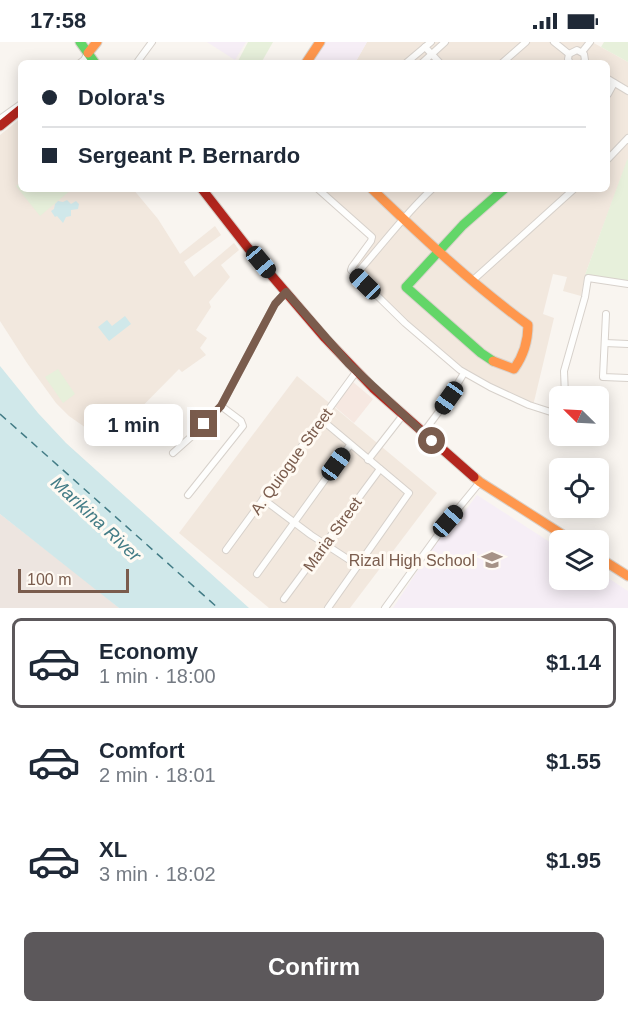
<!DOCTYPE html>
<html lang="en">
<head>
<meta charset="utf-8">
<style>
  :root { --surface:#fff; --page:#f2f2f3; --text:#1f2937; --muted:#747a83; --line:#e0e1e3; --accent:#5c585b }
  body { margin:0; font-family:Helvetica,sans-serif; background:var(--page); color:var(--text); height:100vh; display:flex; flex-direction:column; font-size:22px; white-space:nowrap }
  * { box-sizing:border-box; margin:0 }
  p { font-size:20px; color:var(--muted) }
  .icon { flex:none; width:33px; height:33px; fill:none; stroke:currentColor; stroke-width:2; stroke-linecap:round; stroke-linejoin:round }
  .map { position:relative; height:566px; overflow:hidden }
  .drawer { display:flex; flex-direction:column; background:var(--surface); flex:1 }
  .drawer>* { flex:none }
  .top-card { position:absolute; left:18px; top:18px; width:592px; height:132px; border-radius:9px; box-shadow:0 3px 15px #0003; display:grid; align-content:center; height:132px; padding:0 24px; background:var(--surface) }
  .needle { width:39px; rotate:294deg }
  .fabs { position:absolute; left:549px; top:344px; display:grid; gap:12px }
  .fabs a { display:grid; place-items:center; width:60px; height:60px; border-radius:9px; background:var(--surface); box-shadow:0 3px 15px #0003; font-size:30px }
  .scale { position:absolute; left:18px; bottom:15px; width:111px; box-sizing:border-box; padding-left:6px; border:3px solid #7a5c4d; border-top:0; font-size:16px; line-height:21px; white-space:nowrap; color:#7a5c4d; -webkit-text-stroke:4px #fffaf3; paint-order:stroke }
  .end { position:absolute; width:27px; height:27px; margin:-14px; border:8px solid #7a5c4d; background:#fff; box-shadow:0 0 0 3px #fff }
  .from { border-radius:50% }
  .bubble { position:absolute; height:42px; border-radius:9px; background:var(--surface); box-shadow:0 3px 15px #0003; font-size:20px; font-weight:800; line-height:42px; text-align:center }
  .car { position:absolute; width:18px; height:36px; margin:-18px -9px; border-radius:8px; box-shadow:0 0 4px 2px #0007; background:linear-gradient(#222 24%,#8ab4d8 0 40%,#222 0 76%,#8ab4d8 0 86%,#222 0) }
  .top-card b { display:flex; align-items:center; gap:21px; height:57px; font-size:22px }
  .top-card b+b { border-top:2px solid var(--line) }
  .top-card i { width:15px; height:15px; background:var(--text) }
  ul { padding:10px 0 0; list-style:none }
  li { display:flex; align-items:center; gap:18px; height:90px; margin:0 12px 9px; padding:0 12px; border:3px solid transparent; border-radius:9px }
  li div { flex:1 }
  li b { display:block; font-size:22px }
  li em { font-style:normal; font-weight:800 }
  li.active { border-color:var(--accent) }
  li>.icon { width:54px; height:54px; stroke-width:1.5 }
  .cta { display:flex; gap:12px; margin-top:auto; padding:12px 24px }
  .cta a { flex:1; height:69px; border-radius:9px; background:var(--accent); color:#fff; font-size:24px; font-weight:800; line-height:69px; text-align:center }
  .status { display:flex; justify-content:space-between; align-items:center; height:42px; padding:0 30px; background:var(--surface); direction:ltr }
  .status svg { height:16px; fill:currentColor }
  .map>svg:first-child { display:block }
  .residential { fill:#f2e8de }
  .commercial { fill:#f6e8e1 }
  .industrial { fill:#ede5e0 }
  .education { fill:#f6eef6 }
  .green { fill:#e7f0db }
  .water { fill:#d0e8ea }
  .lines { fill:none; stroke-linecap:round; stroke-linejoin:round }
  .ferry { stroke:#437c86; stroke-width:1.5; stroke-dasharray:8 6; stroke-linecap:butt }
  .street-casing { stroke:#d7d1cb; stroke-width:8 }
  .fast-casing { stroke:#d9d2cb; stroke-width:11 }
  .slow-casing { stroke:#d9d2cb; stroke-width:11 }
  .jam-casing { stroke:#d9d2cb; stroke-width:11 }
  .street { stroke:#fefefd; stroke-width:6 }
  .fast { stroke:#63d668; stroke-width:9 }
  .slow { stroke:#ff974d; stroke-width:9 }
  .jam { stroke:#b3261e; stroke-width:9 }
  .route { stroke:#7a5c4d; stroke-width:8 }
  .labels { text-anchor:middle; stroke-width:6; stroke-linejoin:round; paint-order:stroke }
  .street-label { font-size:16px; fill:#7a5c4d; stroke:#fffaf3 }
  .poi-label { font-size:16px; fill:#7a5c4d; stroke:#fffaf3; text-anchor:end }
  .water-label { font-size:18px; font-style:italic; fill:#437c86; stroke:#fffaf3 }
</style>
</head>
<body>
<div class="status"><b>17:58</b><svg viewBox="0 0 49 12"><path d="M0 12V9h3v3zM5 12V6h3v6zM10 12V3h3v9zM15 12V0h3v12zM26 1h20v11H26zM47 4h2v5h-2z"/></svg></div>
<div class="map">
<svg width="628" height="566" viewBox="0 0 628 566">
  <rect width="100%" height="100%" fill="#f9f5f0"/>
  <!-- residential -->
  <g class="residential">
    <polygon points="367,0 592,0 628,20 628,117 585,233 581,254 563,249 567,235 553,232 543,272 554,276 533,364 464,329 409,285 351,227 373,198 317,147 608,147 608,21 355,21"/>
    <polygon points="21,76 21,147 133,147 158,177 180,212 215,184 221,193 184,220 194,235 234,201 239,208 221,223 230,235 209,260 211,265 196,288 207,296 200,306 206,313 182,330 179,327 108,399 89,388 69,374 56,361 27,321 0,279 0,93"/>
    <polygon points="297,334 437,451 350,566 269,566 179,491"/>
  </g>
  <!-- commercial -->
  <polygon class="commercial" points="353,340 373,357 354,381 334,364"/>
  <!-- industrial -->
  <polygon class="industrial" points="0,472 96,547 119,566 0,566"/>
  <!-- education -->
  <g class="education">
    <polygon points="207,0 246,0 235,18"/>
    <polygon points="324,0 367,0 355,21 312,21"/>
    <polygon points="477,453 559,506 560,537 598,537 599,530 628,549 628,566 393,566 439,496 446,494"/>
  </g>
  <!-- green -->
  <g class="green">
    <polygon points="248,0 273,0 261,21 237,21"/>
    <polygon points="604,0 628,0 628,20 601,5"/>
    <polygon points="628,117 628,240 585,233 627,118"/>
    <polygon points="21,140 21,147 72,147 40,174 16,144"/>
    <polygon points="58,327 75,352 63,361 45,335"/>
  </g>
  <!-- water -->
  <g class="water">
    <polygon points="67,158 71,162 76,159 79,162 78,167 71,168 71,174 66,175 63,181 57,174 55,175 51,169 54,167 55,162 58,159 63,160"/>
    <polygon points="125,274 131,282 109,299 98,285 107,278 112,284"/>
    <polygon points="0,324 38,371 66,401 249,566 119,566 0,472"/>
  </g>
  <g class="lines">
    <!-- ferry -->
    <polyline class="ferry" points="0,372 218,566"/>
    <!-- street casing -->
    <g class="street-casing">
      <g id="street">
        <polyline points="554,0 569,12"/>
        <polyline points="425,5 440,21"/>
        <polyline points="582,10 590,0"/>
        <polyline points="80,21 84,18 88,11"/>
        <polyline points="139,21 138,19 152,0"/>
        <polyline points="406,21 431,0"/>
        <polyline points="422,21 445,0"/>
        <polyline points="502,21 526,0"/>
        <polyline points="570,21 568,17 569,12 577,8 584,12 585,18 583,21"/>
        <polyline points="608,37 628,49"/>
        <polyline points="608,52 614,41"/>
        <polyline points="0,77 21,62"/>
        <polyline points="608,117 628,96"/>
        <polyline points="318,147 372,195 371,199 352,225 351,228 405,281 460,328 490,345 529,363 560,373"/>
        <path d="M358 230C383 202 405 172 432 147"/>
        <polyline points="472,239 574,147"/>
        <polyline points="606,272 603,335 628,336"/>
        <polyline points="605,301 628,302"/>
        <polyline points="565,354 564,329 585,255 588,236 628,242"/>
        <polyline points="322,378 409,451 328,566"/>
        <polyline points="423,391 449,356 464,331"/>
        <polyline points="173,411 192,394 221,364 275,262 286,250"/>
        <polyline points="368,418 403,373"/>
        <polyline points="188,453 243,384 241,379 221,364"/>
        <polyline points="263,457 311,493 357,523"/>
        <polyline points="226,508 356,330"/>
        <polyline points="257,532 350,403"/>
        <polyline points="284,557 380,427"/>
        <polyline points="385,566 448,479 480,440"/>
      </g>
    </g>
    <!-- fast casing -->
    <g class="fast-casing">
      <g id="fast">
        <polyline points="80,0 95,21"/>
        <polyline points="493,319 481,311 406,245 463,183 504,147"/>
      </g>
    </g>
    <!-- slow casing -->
    <g class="slow-casing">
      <g id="slow">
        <polyline points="88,11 97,0"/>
        <polyline points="306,21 320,0"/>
        <path d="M372 147C422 195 472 242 528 283 528 300 524 313 514 327L493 319"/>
        <polyline points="474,435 480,440 571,498"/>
        <polyline points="598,515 628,534"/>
      </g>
    </g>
    <!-- jam casing -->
    <g class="jam-casing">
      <g id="jam">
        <polyline points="0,84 21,67"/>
        <polyline points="202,147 248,206 325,296 373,346 474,435"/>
      </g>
    </g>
    <!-- street -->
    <use href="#street" class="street"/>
    <!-- fast -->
    <use href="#fast" class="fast"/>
    <!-- slow -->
    <use href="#slow" class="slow"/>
    <!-- jam -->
    <use href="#jam" class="jam"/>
  </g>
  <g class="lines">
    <!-- route -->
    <polyline class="route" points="204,382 221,364 275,262 286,250 349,322 432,399"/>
  </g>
  <!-- icons -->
  <defs>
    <g id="school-bare" transform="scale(1.62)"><path d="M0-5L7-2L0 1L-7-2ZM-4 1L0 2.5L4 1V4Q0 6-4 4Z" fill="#a69286" stroke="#fffaf3" stroke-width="2.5" paint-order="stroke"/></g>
  </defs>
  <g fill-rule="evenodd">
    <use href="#school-bare" x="492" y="518"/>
  </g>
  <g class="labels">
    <!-- street labels -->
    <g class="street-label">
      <text transform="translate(291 419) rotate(-54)" y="6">A. Quiogue Street</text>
      <text transform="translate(332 492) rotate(-54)" y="6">Maria Street</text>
    </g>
    <!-- poi labels -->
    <g class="poi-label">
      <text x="475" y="524">Rizal High School</text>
    </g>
    <!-- water labels -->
    <g class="water-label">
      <text transform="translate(96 477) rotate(43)" y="6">Marikina River</text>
    </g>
  </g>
</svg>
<div class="fabs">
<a><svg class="needle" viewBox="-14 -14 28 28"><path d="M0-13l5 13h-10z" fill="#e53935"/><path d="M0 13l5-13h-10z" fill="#747a83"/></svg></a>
<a><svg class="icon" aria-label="locate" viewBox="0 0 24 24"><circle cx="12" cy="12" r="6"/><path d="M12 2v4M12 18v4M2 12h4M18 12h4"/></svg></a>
<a><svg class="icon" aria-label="layers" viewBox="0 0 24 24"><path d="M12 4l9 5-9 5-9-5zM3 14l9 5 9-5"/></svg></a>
</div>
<div class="scale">100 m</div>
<i class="end from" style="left:432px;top:399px"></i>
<i class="end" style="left:204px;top:382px"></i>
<div class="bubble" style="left:84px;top:362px;width:99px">1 min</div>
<i class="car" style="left:261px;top:220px;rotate:140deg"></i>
<i class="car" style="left:365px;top:242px;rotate:314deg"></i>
<i class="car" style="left:449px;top:356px;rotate:215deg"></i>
<i class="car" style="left:336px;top:422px;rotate:36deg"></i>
<i class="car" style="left:448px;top:479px;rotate:41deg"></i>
<div class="top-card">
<b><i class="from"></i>Dolora's</b>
<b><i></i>Sergeant P. Bernardo</b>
</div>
</div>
<section class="drawer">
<ul>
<li class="active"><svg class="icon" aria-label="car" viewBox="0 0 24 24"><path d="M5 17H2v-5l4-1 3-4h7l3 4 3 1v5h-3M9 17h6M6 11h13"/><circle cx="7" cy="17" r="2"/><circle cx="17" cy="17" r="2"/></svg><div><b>Economy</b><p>1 min · 18:00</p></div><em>$1.14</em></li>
<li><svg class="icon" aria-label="car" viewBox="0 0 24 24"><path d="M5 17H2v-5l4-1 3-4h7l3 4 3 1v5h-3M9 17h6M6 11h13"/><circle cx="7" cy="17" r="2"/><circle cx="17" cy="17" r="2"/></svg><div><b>Comfort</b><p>2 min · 18:01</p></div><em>$1.55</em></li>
<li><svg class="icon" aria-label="car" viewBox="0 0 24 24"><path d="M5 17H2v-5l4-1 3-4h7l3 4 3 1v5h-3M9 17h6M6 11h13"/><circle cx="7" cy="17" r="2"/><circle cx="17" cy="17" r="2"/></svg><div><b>XL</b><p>3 min · 18:02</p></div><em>$1.95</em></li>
</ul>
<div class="cta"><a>Confirm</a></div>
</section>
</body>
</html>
